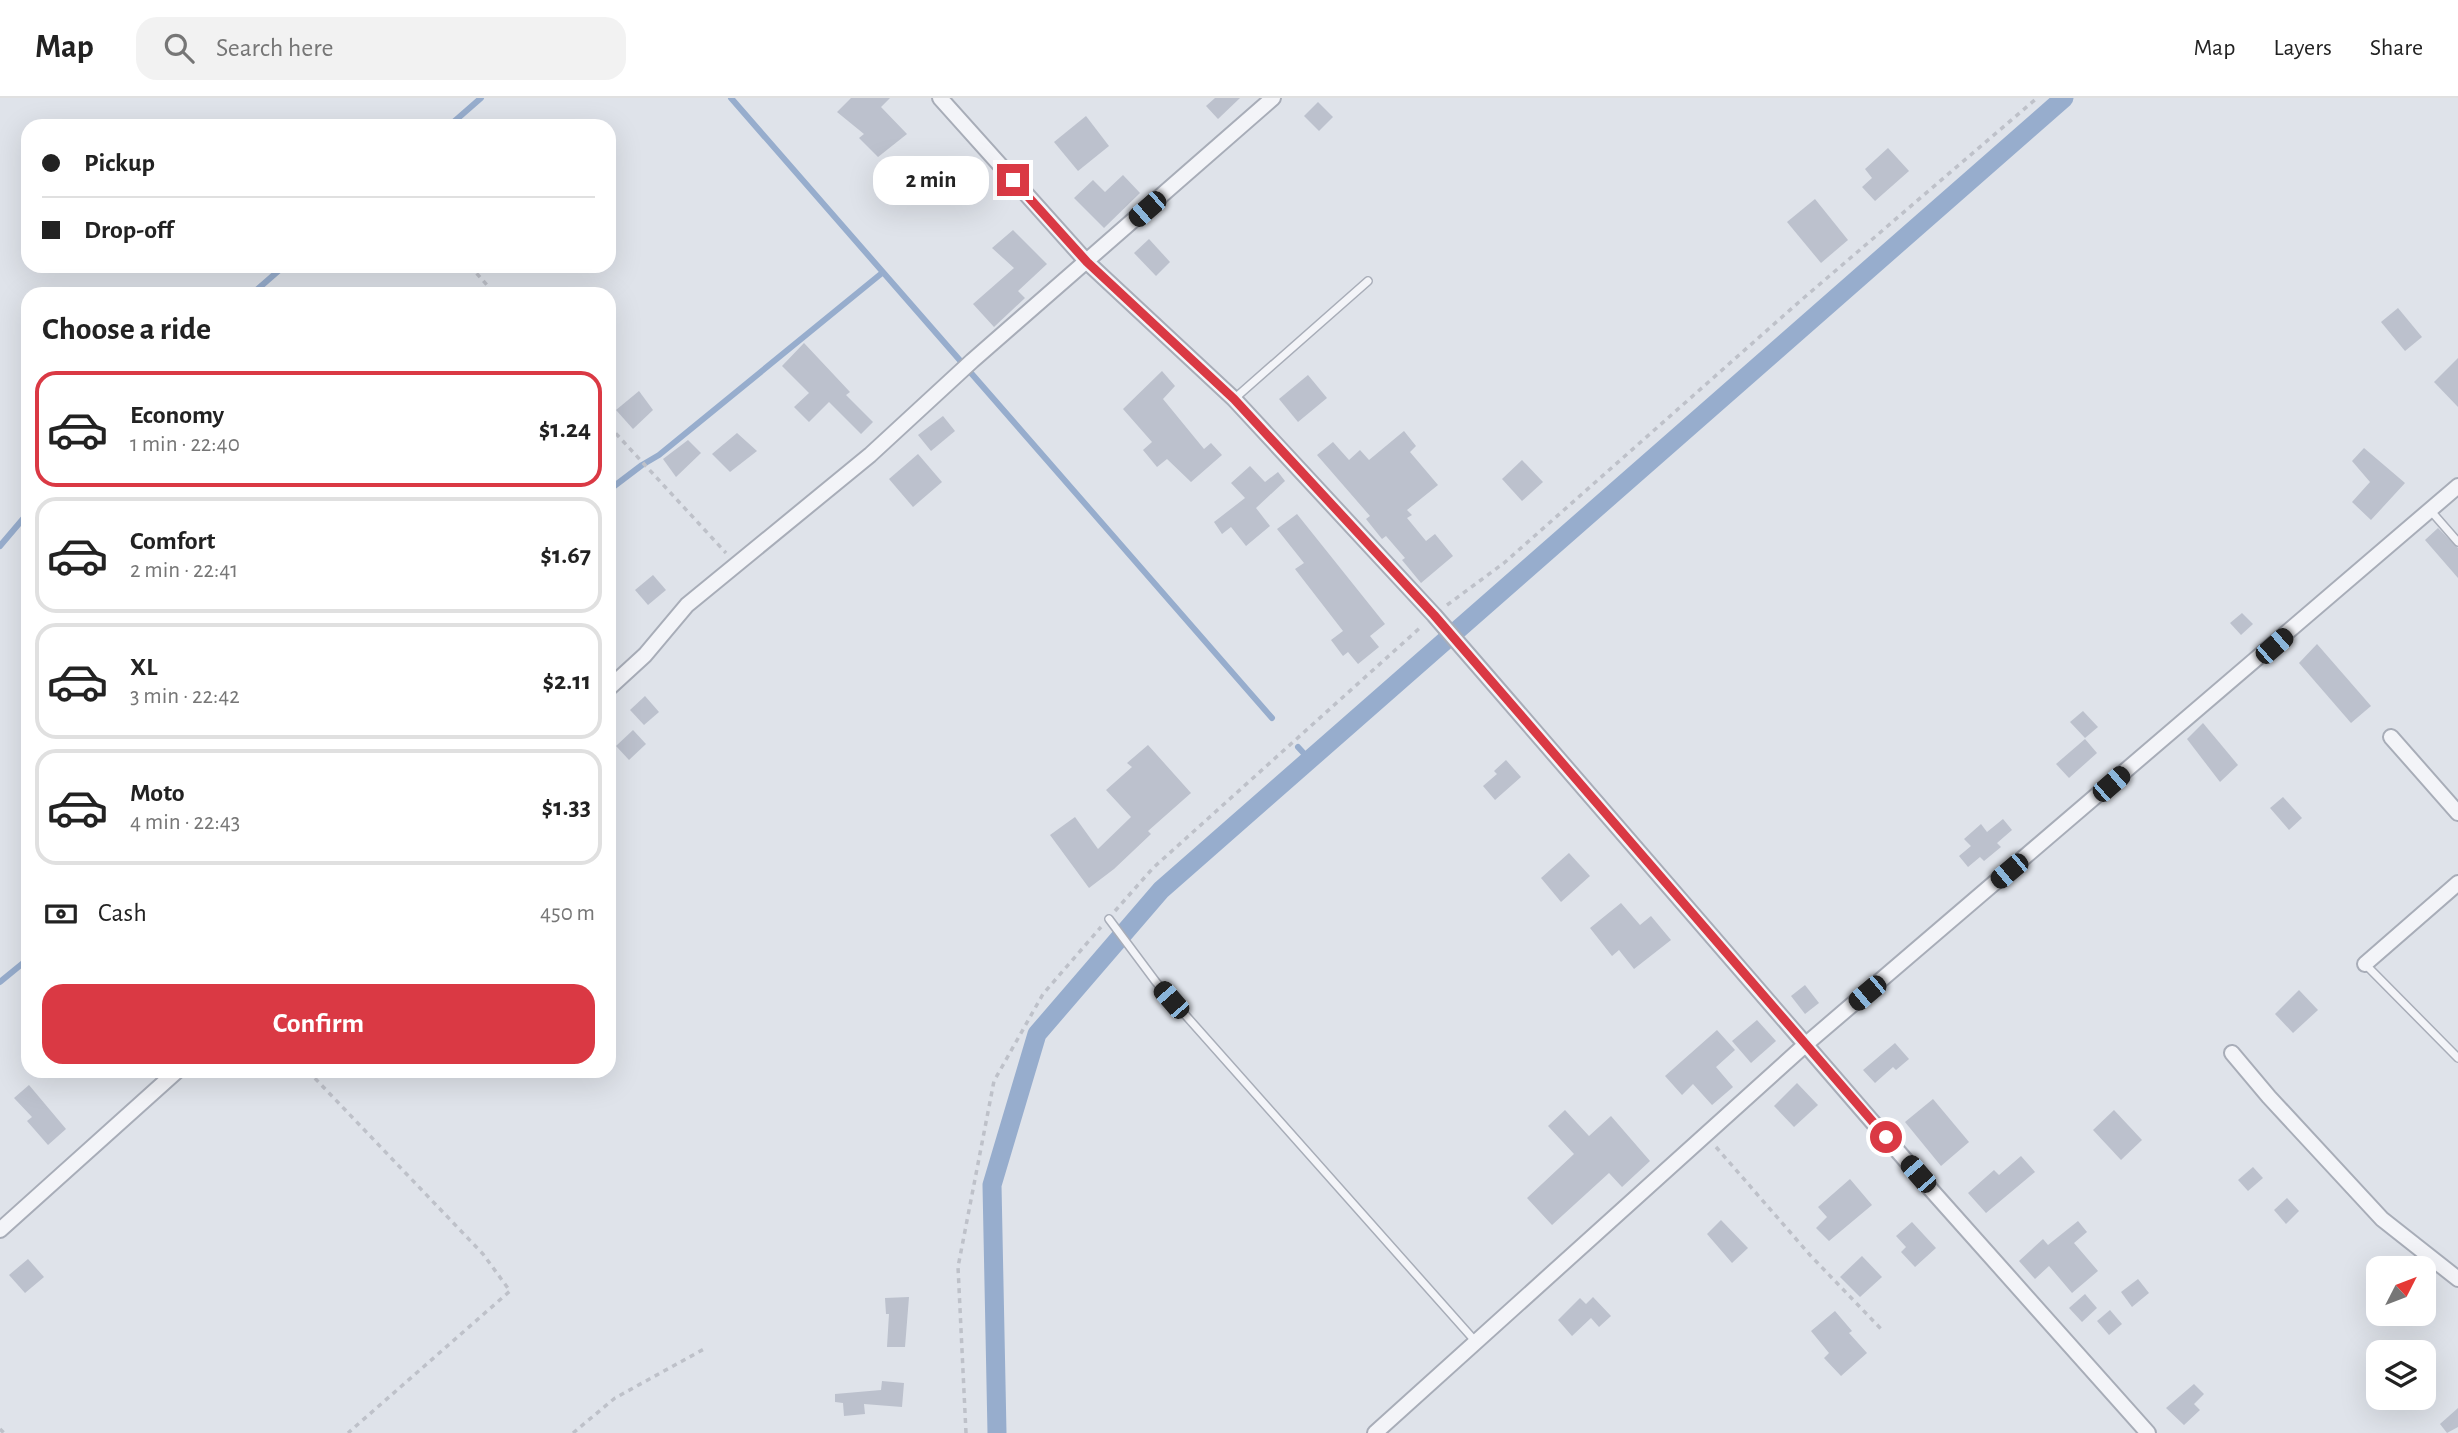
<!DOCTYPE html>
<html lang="en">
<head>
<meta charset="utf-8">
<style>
  :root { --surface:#fff; --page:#f2f2f2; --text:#222; --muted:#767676; --line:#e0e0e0; --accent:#da3944 }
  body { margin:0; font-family:"Alegreya Sans",sans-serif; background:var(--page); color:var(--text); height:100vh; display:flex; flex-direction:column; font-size:26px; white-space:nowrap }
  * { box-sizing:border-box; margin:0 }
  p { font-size:23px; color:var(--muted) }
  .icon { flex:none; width:38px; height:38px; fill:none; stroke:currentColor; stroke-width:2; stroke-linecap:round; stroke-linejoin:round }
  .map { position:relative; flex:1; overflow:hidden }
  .sheet { position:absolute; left:21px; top:189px; width:595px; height:791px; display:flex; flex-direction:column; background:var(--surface); border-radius:21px; box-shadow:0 7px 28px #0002 }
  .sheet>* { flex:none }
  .banner { position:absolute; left:21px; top:21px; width:595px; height:154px; border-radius:21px; box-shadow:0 7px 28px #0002; display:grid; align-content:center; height:154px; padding:0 21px; background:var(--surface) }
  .needle { width:46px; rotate:48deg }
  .tools { position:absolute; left:2366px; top:1158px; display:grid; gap:14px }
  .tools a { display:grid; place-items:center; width:70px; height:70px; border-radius:14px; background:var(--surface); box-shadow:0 7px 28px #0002; font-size:35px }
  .end { position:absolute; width:32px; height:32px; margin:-16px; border:9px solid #da3944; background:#fff; box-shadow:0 0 0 4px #fff }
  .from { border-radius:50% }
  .bubble { position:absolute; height:49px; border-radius:21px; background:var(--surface); box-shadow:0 7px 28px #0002; font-size:23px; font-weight:700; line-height:49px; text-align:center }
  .car { position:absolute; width:21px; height:42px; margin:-21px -10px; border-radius:9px; box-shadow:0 0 5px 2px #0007; background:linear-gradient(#222 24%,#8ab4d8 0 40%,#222 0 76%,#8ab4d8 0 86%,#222 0) }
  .banner b { display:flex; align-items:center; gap:24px; height:66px; font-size:26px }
  .banner b+b { border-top:2px solid var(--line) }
  .banner i { width:18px; height:18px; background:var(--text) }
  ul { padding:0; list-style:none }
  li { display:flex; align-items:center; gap:21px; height:116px; margin:0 14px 10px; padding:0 7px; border:4px solid var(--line); border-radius:21px }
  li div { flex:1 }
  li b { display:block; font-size:26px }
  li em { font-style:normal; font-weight:700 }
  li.active { border-color:var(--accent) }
  li>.icon { width:63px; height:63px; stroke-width:1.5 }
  h2 { padding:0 21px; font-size:32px; line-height:84px }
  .pay { display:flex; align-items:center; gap:18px; height:77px; padding:0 21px; font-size:26px }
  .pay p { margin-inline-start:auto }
  .action { display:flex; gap:14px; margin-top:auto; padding:14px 21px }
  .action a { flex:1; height:80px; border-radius:21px; background:var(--accent); color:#fff; font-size:28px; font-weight:700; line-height:80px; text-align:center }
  header { display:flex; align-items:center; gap:42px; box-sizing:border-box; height:98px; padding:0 35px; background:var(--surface); border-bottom:2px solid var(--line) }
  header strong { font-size:33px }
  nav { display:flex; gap:38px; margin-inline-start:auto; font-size:24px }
  .search { width:490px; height:63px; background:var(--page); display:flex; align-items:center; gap:18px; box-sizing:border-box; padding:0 24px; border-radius:21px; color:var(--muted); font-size:26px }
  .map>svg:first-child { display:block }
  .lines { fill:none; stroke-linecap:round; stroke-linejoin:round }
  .stream { stroke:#97adcd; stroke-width:6 }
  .canal { stroke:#97adcd; stroke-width:19 }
  .building { fill:#bcc1cd }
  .lane-casing { stroke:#a8adb8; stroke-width:10 }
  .street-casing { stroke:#a8adb8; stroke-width:18 }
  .path { stroke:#bec1c9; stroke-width:3.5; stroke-dasharray:5 5; stroke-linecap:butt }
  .lane { stroke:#f3f4f8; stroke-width:7 }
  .street { stroke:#f3f4f8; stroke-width:14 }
  .route { stroke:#da3944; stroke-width:9 }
</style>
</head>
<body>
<header>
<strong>Map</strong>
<div class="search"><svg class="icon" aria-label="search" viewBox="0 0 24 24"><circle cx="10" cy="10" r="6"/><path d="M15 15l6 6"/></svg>Search here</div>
<nav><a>Map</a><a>Layers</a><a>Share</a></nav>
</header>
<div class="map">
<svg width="2458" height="1335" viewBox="0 0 2458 1335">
  <rect width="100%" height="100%" fill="#dfe3ea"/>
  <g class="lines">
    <!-- stream -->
    <g class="stream">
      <polyline points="731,0 1272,620"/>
      <polyline points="449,28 481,0"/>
      <polyline points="252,196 284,168"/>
      <polyline points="609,392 642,367 659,357 882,175"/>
      <polyline points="0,448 28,415"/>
      <polyline points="1298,649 1309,661"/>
      <polyline points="0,884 28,861"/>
    </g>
    <!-- canal -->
    <polyline class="canal" points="997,1335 992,1087 1037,936 1161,792 2064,0"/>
  </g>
  <!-- building -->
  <g class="building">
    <polygon points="851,0 890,0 881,9 907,36 878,59 859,40 864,36 837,14"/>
    <polygon points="1215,0 1240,0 1218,21 1206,8"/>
    <polygon points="1318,4 1333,19 1319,33 1304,18"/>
    <polygon points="1086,18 1109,48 1078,73 1054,44"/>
    <polygon points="1888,50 1909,73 1875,103 1862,89 1872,80 1865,71"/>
    <polygon points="1123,77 1140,95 1104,130 1074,100 1093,82 1105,94"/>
    <polygon points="1815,101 1848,142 1821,165 1787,124"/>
    <polygon points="1013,132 1047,166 1018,193 1025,200 994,229 973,206 1014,170 992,150"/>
    <polygon points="1149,141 1170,164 1156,178 1134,155"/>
    <polygon points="2398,210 2422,239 2405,253 2381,224"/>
    <polygon points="804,245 850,294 846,297 873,324 861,336 829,304 809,324 794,309 809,295 782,268"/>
    <polygon points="2458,260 2458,309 2434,284"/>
    <polygon points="1162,273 1175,288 1163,301 1204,351 1211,345 1222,357 1191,384 1167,361 1157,369 1143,352 1152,344 1123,311"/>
    <polygon points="1308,277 1327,300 1298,324 1279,301"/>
    <polygon points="639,293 653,312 633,331 616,312"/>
    <polygon points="943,318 955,333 931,353 918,337"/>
    <polygon points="1404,333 1416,348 1410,354 1438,387 1407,412 1412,417 1407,420 1426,443 1435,436 1453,458 1421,485 1402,462 1405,460 1386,438 1382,441 1366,421 1370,418 1317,357 1333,344 1349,362 1360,352 1369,362"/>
    <polygon points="737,335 757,353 730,374 712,356"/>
    <polygon points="688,342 701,355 676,379 663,361"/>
    <polygon points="2364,350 2405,385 2371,422 2352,404 2370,384 2352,363"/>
    <polygon points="918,356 942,384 913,409 889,381"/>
    <polygon points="1522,362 1543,384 1522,403 1502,381"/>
    <polygon points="1250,368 1265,384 1278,374 1285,383 1256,410 1270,428 1246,448 1231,429 1222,436 1214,424 1245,400 1231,385"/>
    <polygon points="1297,416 1385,526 1370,538 1379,549 1358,566 1348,554 1343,558 1331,542 1343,533 1295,471 1304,465 1277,431"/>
    <polygon points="2438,430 2458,450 2458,480 2425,442"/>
    <polygon points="653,477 666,492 648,507 635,492"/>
    <polygon points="2242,515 2253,526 2241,537 2230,525"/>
    <polygon points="2317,546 2371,608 2351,625 2299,565"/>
    <polygon points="645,598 659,614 644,627 630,612"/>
    <polygon points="2083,613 2098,629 2085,640 2070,624"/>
    <polygon points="2203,625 2238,667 2220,684 2187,641"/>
    <polygon points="633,632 646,646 629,662 616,648"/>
    <polygon points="2085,641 2097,655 2069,680 2056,666"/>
    <polygon points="1148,647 1191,695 1148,733 1151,736 1114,771 1089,790 1050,737 1075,719 1098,751 1131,719 1106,692 1132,669 1127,665"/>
    <polygon points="1506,662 1521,679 1495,702 1483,688 1497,676 1494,673"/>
    <polygon points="2283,699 2302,720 2289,732 2270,710"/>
    <polygon points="2003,721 2012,732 1997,745 2001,749 1984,763 1980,759 1968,769 1959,758 1971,748 1964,741 1981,726 1987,734"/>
    <polygon points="1569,755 1590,778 1561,804 1541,780"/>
    <polygon points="1621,805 1640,827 1651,818 1671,842 1634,871 1619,852 1612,858 1590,830"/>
    <polygon points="1805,887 1819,905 1805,916 1791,898"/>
    <polygon points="2299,892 2318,912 2293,935 2275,916"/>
    <polygon points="1757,922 1776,943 1751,965 1732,943"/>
    <polygon points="1717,932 1735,952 1716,969 1733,989 1712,1007 1693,986 1682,997 1665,978"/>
    <polygon points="1895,945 1909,961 1896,972 1893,969 1875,985 1863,972"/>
    <polygon points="1797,985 1818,1007 1794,1029 1774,1008"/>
    <polygon points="29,987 66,1031 48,1047 27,1023 32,1019 14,1000"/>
    <polygon points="1933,1001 1969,1044 1941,1068 1905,1024"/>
    <polygon points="1565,1012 1589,1038 1611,1018 1650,1063 1622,1089 1609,1075 1552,1127 1527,1100 1574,1056 1548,1028"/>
    <polygon points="2114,1012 2142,1042 2121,1062 2093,1032"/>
    <polygon points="2021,1058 2035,1074 1986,1115 1968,1095 1994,1072 1999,1077"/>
    <polygon points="2253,1069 2263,1080 2248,1093 2238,1082"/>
    <polygon points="1850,1081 1872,1107 1829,1143 1816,1130 1827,1119 1818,1109"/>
    <polygon points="2287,1100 2299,1113 2286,1126 2274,1112"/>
    <polygon points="1721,1122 1748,1150 1732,1165 1707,1136"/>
    <polygon points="2078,1123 2087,1134 2074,1145 2098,1173 2072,1195 2049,1168 2035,1181 2019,1163 2043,1141 2048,1147"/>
    <polygon points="1912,1124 1936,1150 1915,1169 1901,1154 1906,1149 1896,1138"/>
    <polygon points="1862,1158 1882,1179 1860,1199 1840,1179"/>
    <polygon points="28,1161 44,1179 25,1195 9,1177"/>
    <polygon points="2138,1181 2149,1195 2132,1209 2121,1194"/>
    <polygon points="2085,1196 2097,1210 2082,1224 2069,1210"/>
    <polygon points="909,1199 905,1249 887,1249 889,1216 886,1216 885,1200"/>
    <polygon points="1593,1199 1611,1218 1599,1229 1591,1220 1572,1238 1558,1222 1580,1200 1586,1206"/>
    <polygon points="2110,1212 2122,1226 2109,1237 2097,1223"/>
    <polygon points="1835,1213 1852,1233 1849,1235 1867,1255 1841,1278 1824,1260 1829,1255 1811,1233"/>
    <polygon points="882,1283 904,1285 902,1309 864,1306 865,1316 844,1318 843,1305 835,1304 835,1296 881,1292"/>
    <polygon points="2194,1286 2204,1296 2194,1306 2200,1312 2184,1327 2166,1310"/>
    <polygon points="2458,1310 2458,1329 2447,1335 2440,1326"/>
  </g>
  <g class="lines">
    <!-- lane casing -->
    <g class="lane-casing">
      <g id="lane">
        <polyline points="1234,301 1368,183"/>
        <polyline points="2430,412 2458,444"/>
        <polyline points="1109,821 1156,884 1476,1244"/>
        <polyline points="2365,866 2458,960"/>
      </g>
    </g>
    <!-- street casing -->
    <g class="street-casing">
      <g id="street">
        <polyline points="940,0 1087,164 1234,301 1434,517 1934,1095 2148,1335"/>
        <polyline points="609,590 645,557 687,507 870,357 972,263 1273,0"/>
        <polyline points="2391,639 2458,715"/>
        <polyline points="2365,866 2458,785"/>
        <polyline points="2232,955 2269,999 2382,1121 2458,1181"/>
        <polyline points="0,1132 177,973"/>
        <polyline points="1375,1335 1805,947 2458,388"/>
      </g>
    </g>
    <!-- path -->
    <g class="path">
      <polyline points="470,168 495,196"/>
      <polyline points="609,328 726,455"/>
      <polyline points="1447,507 1504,465 1799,204 2037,0"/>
      <polyline points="1115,813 1153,770 1422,528"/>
      <polyline points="308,973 483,1156 510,1193 348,1335"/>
      <polyline points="1716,1049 1810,1157 1883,1233"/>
      <polyline points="0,1331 4,1335"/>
      <polyline points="573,1335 615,1300 704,1251"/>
      <polyline points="966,1335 958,1169 994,983 1043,896 1101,829"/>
    </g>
    <!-- lane -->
    <use href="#lane" class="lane"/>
    <!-- street -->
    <use href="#street" class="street"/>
  </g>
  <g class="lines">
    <!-- route -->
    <polyline class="route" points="1013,82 1087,164 1234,301 1434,517 1886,1039"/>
  </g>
</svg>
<div class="tools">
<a><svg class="needle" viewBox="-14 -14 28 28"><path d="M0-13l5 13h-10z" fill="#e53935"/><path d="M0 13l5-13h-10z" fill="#767676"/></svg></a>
<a><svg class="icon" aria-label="layers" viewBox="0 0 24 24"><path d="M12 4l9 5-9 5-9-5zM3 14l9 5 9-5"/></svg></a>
</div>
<i class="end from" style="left:1886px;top:1039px"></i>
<i class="end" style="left:1013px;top:82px"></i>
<div class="bubble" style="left:873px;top:58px;width:116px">2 min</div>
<i class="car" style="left:1147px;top:111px;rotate:229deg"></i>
<i class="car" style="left:2274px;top:548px;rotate:49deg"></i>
<i class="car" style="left:2111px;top:686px;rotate:49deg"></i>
<i class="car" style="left:2009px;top:773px;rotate:230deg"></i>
<i class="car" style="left:1867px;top:895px;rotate:230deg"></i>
<i class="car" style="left:1171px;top:902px;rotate:319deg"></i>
<i class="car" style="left:1918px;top:1076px;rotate:319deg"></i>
<div class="banner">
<b><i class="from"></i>Pickup</b>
<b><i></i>Drop-off</b>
</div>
<section class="sheet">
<h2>Choose a ride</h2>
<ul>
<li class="active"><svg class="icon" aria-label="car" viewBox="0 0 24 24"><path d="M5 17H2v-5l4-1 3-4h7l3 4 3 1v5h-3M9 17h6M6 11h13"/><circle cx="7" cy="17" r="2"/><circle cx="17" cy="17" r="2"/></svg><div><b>Economy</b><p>1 min · 22:40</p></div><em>$1.24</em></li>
<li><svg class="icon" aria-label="car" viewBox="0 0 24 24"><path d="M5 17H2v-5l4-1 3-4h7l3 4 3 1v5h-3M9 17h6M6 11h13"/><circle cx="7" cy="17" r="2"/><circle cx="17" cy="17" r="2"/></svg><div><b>Comfort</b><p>2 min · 22:41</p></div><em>$1.67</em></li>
<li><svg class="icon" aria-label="car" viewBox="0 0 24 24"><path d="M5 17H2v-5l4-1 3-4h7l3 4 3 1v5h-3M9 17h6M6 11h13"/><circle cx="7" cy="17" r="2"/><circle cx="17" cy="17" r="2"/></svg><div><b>XL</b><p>3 min · 22:42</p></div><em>$2.11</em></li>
<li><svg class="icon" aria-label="car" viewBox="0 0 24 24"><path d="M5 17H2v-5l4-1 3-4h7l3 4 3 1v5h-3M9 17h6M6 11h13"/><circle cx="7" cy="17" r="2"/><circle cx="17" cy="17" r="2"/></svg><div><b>Moto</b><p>4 min · 22:43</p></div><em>$1.33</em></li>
</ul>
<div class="pay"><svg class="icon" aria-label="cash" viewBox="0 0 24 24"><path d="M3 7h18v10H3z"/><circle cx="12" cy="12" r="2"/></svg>Cash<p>450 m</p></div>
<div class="action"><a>Confirm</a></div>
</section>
</div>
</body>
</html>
